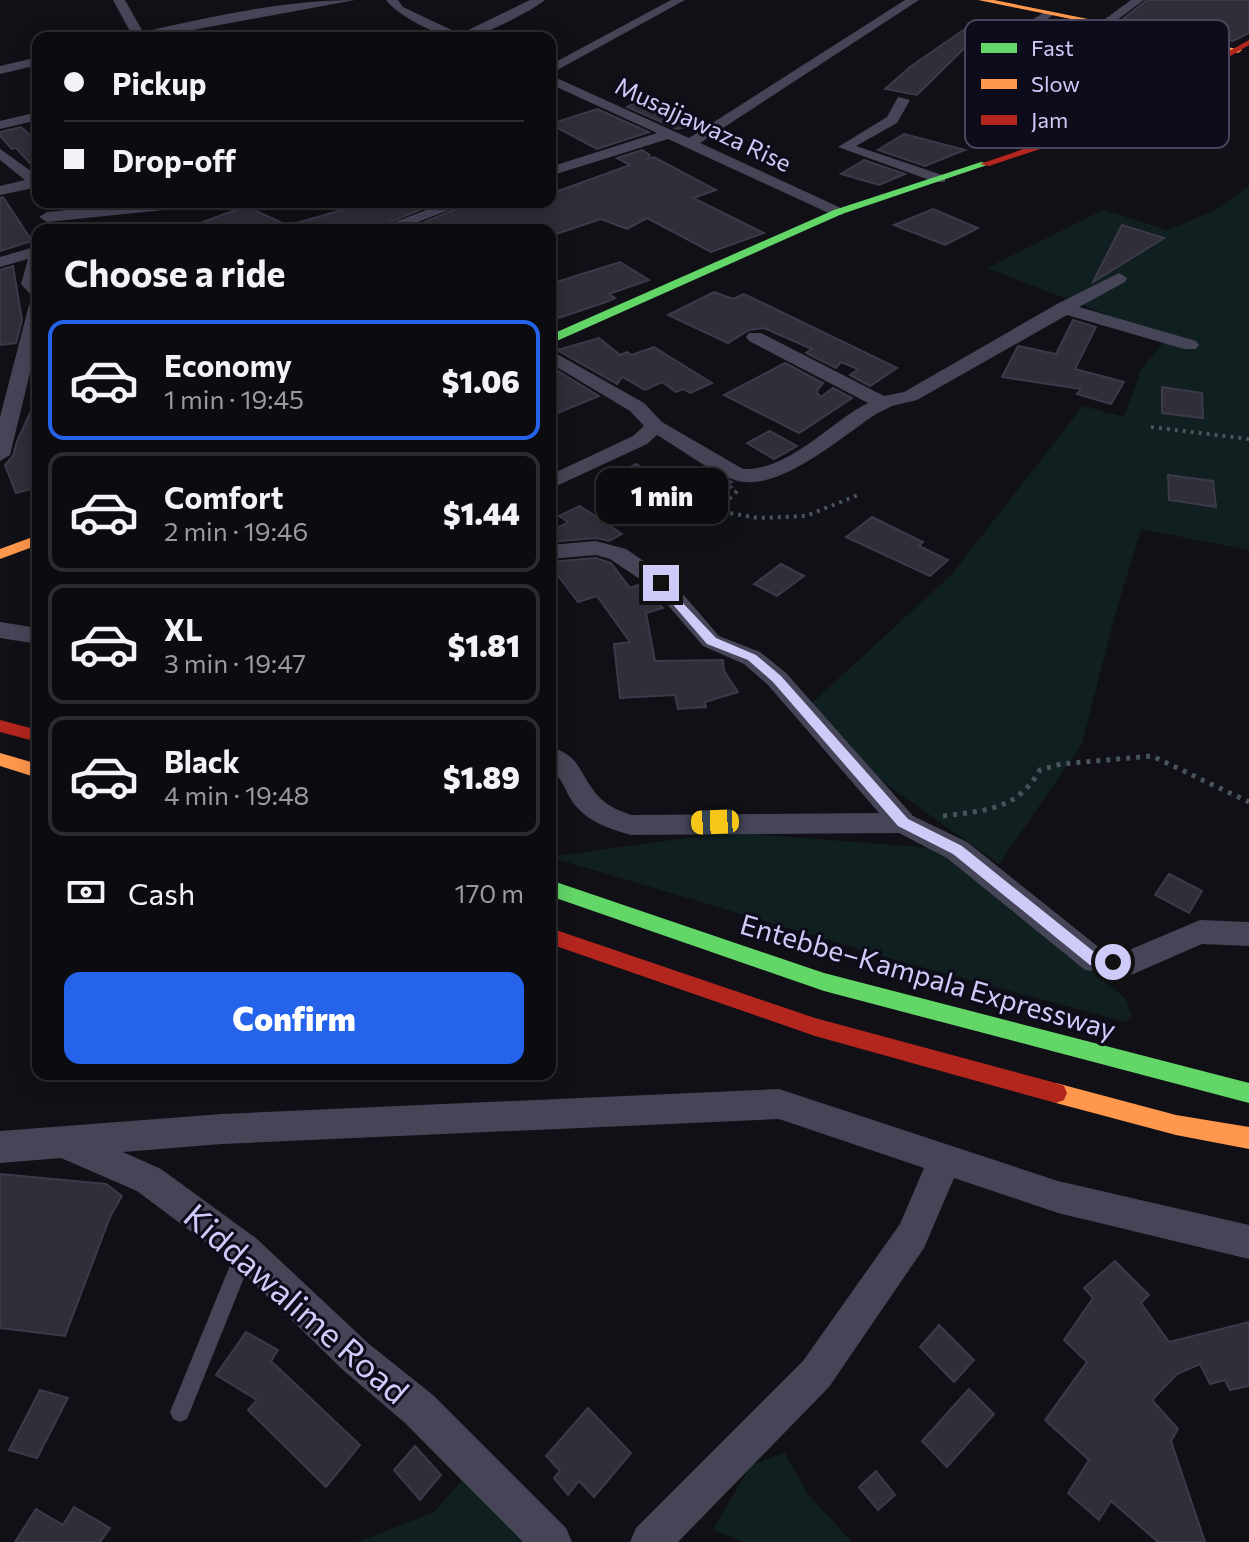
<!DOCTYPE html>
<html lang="en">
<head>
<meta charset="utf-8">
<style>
  :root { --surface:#0c0c10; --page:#151519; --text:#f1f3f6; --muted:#9a9b9f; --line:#2c2c30; --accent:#2563eb }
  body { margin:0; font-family:Commissioner,sans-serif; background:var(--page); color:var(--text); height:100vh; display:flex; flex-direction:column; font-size:30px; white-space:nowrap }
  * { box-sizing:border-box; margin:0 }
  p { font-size:26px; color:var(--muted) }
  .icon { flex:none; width:44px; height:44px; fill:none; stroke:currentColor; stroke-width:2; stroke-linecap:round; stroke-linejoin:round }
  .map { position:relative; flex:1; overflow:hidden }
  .side { position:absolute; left:32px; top:224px; width:524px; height:856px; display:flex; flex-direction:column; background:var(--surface); border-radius:16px; box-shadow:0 4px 20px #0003,0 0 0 2px var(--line) }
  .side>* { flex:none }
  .banner { position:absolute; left:32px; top:32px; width:524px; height:176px; border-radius:16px; box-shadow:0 4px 20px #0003,0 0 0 2px var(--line); display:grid; align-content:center; height:176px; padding:0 32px; background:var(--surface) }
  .end { position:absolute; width:36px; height:36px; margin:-18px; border:10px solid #cecbf9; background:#111; box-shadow:0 0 0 4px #111 }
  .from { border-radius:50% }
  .bubble { position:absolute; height:56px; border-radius:16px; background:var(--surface); box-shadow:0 4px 20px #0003,0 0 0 2px var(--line); font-size:26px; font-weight:800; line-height:56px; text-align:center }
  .car { position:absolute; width:24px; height:48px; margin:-24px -12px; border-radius:10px; box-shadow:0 0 6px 2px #0007; background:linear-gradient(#f5c518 24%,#345 0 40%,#f5c518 0 76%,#345 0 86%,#f5c518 0) }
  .banner b { display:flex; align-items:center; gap:28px; height:76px; font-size:30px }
  .banner b+b { border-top:2px solid var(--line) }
  .banner i { width:20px; height:20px; background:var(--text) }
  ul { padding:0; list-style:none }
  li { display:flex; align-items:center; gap:24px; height:120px; margin:0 16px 12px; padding:0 16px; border:4px solid var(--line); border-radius:16px }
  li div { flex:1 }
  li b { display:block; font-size:30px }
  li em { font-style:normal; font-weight:800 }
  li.current { border-color:var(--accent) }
  li>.icon { width:72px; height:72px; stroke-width:1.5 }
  h2 { padding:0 32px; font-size:36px; line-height:96px }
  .pay { display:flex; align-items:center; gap:20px; height:88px; padding:0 32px; font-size:30px }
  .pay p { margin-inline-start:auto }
  .action { display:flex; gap:16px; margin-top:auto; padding:16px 32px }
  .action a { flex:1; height:92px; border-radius:16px; background:var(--accent); color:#fff; font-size:32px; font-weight:800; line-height:92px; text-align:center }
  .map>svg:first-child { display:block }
  .green { fill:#102020 }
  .building { fill:#2f2e39; stroke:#3c3a4a; stroke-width:2 }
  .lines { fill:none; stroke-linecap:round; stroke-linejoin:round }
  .path-far1 { stroke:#47545e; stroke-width:4; stroke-dasharray:3 5; stroke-linecap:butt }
  .path { stroke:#47545e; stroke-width:5; stroke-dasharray:4 6; stroke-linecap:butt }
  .lane { fill:#454557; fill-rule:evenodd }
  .street { fill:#454557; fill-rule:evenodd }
  .fast { fill:#63d668; fill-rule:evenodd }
  .slow { fill:#ff974d; fill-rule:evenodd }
  .jam { fill:#b3261e; fill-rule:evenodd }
  .route { fill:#cecbf9 }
  .labels { text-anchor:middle; stroke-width:6; stroke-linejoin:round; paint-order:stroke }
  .far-street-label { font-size:24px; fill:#cecbf9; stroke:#0e0c1a }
  .street-label { font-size:28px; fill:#cecbf9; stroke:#0e0c1a }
  .near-street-label { font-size:34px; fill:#cecbf9; stroke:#0e0c1a }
  .key { fill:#0e0c1a; stroke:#48455d; stroke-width:2 }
  .key-label { font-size:22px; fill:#cecbf9 }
</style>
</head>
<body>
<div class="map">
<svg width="1249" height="1542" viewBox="0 0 1249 1542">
  <rect width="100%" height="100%" fill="#101016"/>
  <!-- green -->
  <g class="green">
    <polygon points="1249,186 1249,550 1141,529 1115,615 1082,744 999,864 890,787 800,714 952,574 1083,406 1124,417 1141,370 1167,338 987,268 1103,210 1168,230 1216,210"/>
    <polygon points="728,832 957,850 1029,920 1126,999 1131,1016 1126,1022 899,961 550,857"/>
    <polygon points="785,1453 807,1493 852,1542 744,1542 713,1530 751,1465"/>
    <polygon points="464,1478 541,1542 358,1542 434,1512"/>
  </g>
  <!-- building -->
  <g class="building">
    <polygon points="1147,0 1249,0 1249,33 1233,41 1123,19"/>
    <polygon points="975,22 982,31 917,95 885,89 910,67"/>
    <polygon points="634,103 703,123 677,129 627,107"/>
    <polygon points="597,109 649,132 597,149 550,124"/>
    <polygon points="21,127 38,142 38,172 16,148 12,149 0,136 0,132"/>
    <polygon points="904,134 965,150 925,166 878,150"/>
    <polygon points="642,150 650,155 648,159 654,157 716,190 693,198 764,233 711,252 647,218 627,229 601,219 550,236 550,230 405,230 473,202 499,202 500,209 524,202 550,202 550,194 630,165 617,158"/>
    <polygon points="864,160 905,174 879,185 841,174"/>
    <polygon points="3,197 32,241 0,251 0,198"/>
    <polygon points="370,202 439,202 371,230 187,228 246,206 293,228 293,224"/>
    <polygon points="933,209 978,228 945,245 894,225"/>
    <polygon points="1122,225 1164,238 1093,282"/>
    <polygon points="620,262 649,280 609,294 615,298 606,302 559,318 550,311 550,284"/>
    <polygon points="13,266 22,320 16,343 0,345 0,270"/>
    <polygon points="714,292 733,299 744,294 897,368 870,386 850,375 858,369 841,362 836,368 806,353 812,349 764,328 749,330 728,343 668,315"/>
    <polygon points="1073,320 1096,327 1075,369 1124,382 1111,404 1077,394 1081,389 1002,377 1018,346 1056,354"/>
    <polygon points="599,338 620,355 627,352 632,355 654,347 712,383 690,393 683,389 676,392 662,382 645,390 622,377 617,384 557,350"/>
    <polygon points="785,363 823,383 816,392 821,397 833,388 852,398 799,433 724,395"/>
    <polygon points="550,366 599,396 550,416"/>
    <polygon points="1162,387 1202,393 1203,418 1162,413"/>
    <polygon points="38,396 38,487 16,493 5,465 13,456 17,441"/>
    <polygon points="770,431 797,446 774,459 747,443"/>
    <polygon points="636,464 677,488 711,472 732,482 728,484 732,487 708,498 705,497 670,516 611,477"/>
    <polygon points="1168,475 1213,481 1216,507 1169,500"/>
    <polygon points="580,506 622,534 609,541 596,538 550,542 550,532 568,522 559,516"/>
    <polygon points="872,517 923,542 919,546 948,560 930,576 846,537"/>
    <polygon points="596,558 611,563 630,588 641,584 663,608 646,613 655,661 723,660 724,671 738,692 705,702 706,707 678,709 675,695 620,698 614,644 630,642 597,596 578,602 550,565 550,562"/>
    <polygon points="781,564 804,576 777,596 754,584"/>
    <polygon points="1169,874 1202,891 1189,913 1155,895"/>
    <polygon points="0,1174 106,1184 122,1196 110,1217 65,1336 0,1328"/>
    <polygon points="1115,1261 1149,1295 1141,1303 1169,1342 1249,1322 1249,1386 1230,1390 1225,1380 1210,1384 1200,1364 1177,1374 1152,1400 1178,1429 1171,1441 1205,1542 1158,1542 1111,1501 1099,1520 1068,1493 1089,1460 1045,1420 1087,1362 1064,1340 1093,1298 1084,1288"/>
    <polygon points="939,1325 974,1360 954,1382 920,1347"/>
    <polygon points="246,1332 278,1350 271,1361 360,1445 326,1487 248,1410 257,1400 216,1375"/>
    <polygon points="969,1389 994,1414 947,1467 922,1441"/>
    <polygon points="40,1390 68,1398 37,1458 9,1450"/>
    <polygon points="588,1408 631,1453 594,1497 579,1481 568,1495 554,1478 560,1471 546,1456"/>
    <polygon points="415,1446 441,1475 420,1500 394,1470"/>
    <polygon points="876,1471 895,1495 878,1510 859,1487"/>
    <polygon points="74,1507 110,1528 100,1542 15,1542 36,1509 63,1525"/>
  </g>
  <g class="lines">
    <!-- path-far1 -->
    <g class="path-far1">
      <polyline points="1151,427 1249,439"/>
      <polyline points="737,491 718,511 758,518 806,516 858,495"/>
    </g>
    <!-- path -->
    <path class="path" d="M943 816C986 810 1016 811 1040 770L1061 764 1152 756 1249 802"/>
    <!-- lane -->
    <polygon class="lane" points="245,1244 252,1246 254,1253 187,1419 180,1422 173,1419 170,1412 238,1246"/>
    <!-- street -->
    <g class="street">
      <path d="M113 0H125L143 32C211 17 284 0 355 0L149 38H127L132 35Z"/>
      <path d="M386 0H398L403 7 460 34 530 0H545C530 12 489 32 471 37 449 44 399 17 386 0Z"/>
      <polygon points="671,0 685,0 550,74 550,65"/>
      <polygon points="905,0 919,0 700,143 843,209 843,215 833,215 668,139 550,176 550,167 657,133 550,84 550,75 689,138"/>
      <polygon points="1131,0 1144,0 1109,26 1101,26 1101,22"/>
      <polygon points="1046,11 1056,13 989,59 981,59 981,53"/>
      <polygon points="38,57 38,65 0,74 0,66"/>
      <polygon points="898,97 910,100 897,123 856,146 945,176 945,182 935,182 838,147 887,117"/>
      <polygon points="38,112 38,120 0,129 0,121"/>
      <polygon points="0,149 38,176 38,187 0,195 0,186 25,180 0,160"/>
      <polygon points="149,202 169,202 172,205 164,210 47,222 39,217 47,212"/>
      <polygon points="220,202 209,208 201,203 202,202"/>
      <polygon points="447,202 470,202 397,230 374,230"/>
      <polygon points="38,246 38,340 10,455 0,461 0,417 29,305 36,300 21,284 28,259 0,267 0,257"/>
      <path d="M1119 273 1127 278 1125 282 1079 307 1196 341 1199 345 1196 349H1184L1067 315 917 400 892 406 876 414C842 436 775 497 732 479 706 469 681 449 657 435L647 444 550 489V475L633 436 644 426 630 411 550 363V350L644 403 662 422 743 469C791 470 828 423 868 403L749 341 746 337 749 333H761L884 396 904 392 1057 304Z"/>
      <path d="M596 541 626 549 669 578 719 636 760 652 786 673 913 816 967 842 1101 949 1129 950 1200 920 1249 922V946L1202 944 1131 975 1085 970 947 858 899 833 631 835C610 829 590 823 575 805 565 793 564 779 550 769V747C579 755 578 770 594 791 603 804 617 810 631 815L879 813 768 685 744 664 703 646 653 588 610 559 596 555 550 559V545Z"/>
      <polygon points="0,622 38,628 38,644 0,638"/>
      <polygon points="779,1089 1058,1181 1249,1225 1249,1259 1058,1213 954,1178 924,1248 829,1387 678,1542 630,1542 636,1528 803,1361 900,1224 924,1168 779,1119 222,1144 123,1152 161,1169 257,1239 369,1344 433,1395 566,1528 572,1542 523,1542 405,1423 343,1370 233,1263 137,1191 61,1158 0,1163 0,1131 222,1114"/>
    </g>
    <!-- fast -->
    <g class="fast">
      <polygon points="981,162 990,164 842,214 550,344 550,335 834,210"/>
      <polygon points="550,880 824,973 1249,1083 1249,1103 824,991 550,896"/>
    </g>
    <!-- slow -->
    <g class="slow">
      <polygon points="978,0 994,0 1242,50 1238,53"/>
      <polygon points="38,535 38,545 0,559 0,549"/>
      <polygon points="0,753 38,764 38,778 0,766"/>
      <polygon points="1056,1083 1176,1115 1249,1127 1249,1149 1176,1135 1056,1103 1048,1100 1045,1093 1048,1086"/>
    </g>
    <!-- jam -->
    <g class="jam">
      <polygon points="1249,40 1249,45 1183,84 1079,136 989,166 980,164 1073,132 1177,80"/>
      <polygon points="0,720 38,730 38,742 0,732"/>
      <polygon points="550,928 815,1018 1056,1083 1064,1086 1067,1093 1064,1100 1056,1103 815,1036 550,944"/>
    </g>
  </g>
  <!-- route -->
  <polygon class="route" points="661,580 716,638 756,655 781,676 908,819 962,846 1098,955 1118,957 1118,966 1090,965 953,854 898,826 773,682 748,660 707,644 657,586 656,583"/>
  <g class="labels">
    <!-- far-street labels -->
    <g class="far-street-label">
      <text transform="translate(703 125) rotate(25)" y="8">Musajjawaza Rise</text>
    </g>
    <!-- street labels -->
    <g class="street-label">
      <text transform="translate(928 977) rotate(16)" y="10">Entebbe–Kampala Expressway</text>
    </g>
    <!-- near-street labels -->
    <g class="near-street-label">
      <text transform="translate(296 1304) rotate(41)" y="12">Kiddawalime Road</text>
    </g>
  </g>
  <!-- legend -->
  <rect x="965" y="20" width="264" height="128" rx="12" class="key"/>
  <rect x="981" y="43" width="36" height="10" fill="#63d668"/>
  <rect x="981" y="79" width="36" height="10" fill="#ff974d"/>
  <rect x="981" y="115" width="36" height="10" fill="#b3261e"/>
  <g class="key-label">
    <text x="1031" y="56">Fast</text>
    <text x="1031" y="92">Slow</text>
    <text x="1031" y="128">Jam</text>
  </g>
</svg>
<i class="end from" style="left:1113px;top:962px"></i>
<i class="end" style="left:661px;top:583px"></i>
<div class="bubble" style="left:596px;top:468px;width:132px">1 min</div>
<i class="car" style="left:715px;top:822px;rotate:268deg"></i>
<div class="banner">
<b><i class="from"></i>Pickup</b>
<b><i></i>Drop-off</b>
</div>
<section class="side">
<h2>Choose a ride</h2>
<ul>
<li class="current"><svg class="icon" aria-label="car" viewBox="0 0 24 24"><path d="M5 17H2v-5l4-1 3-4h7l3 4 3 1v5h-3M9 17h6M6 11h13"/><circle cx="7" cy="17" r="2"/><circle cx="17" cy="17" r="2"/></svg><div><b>Economy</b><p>1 min · 19:45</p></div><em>$1.06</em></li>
<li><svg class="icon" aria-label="car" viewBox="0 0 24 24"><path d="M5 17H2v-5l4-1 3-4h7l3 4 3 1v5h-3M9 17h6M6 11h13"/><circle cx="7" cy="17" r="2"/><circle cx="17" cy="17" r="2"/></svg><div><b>Comfort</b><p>2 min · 19:46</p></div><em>$1.44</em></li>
<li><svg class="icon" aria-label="car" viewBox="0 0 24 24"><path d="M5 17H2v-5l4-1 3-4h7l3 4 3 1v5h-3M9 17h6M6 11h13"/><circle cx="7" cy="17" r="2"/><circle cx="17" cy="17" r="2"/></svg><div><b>XL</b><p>3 min · 19:47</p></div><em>$1.81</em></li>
<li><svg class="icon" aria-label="car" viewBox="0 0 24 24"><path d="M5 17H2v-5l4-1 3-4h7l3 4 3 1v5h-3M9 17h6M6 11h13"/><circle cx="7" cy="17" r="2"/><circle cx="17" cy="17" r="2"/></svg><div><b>Black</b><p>4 min · 19:48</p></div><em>$1.89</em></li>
</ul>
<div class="pay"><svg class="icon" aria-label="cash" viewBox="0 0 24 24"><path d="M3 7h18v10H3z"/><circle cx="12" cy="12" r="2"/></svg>Cash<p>170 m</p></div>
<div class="action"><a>Confirm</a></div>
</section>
</div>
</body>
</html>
